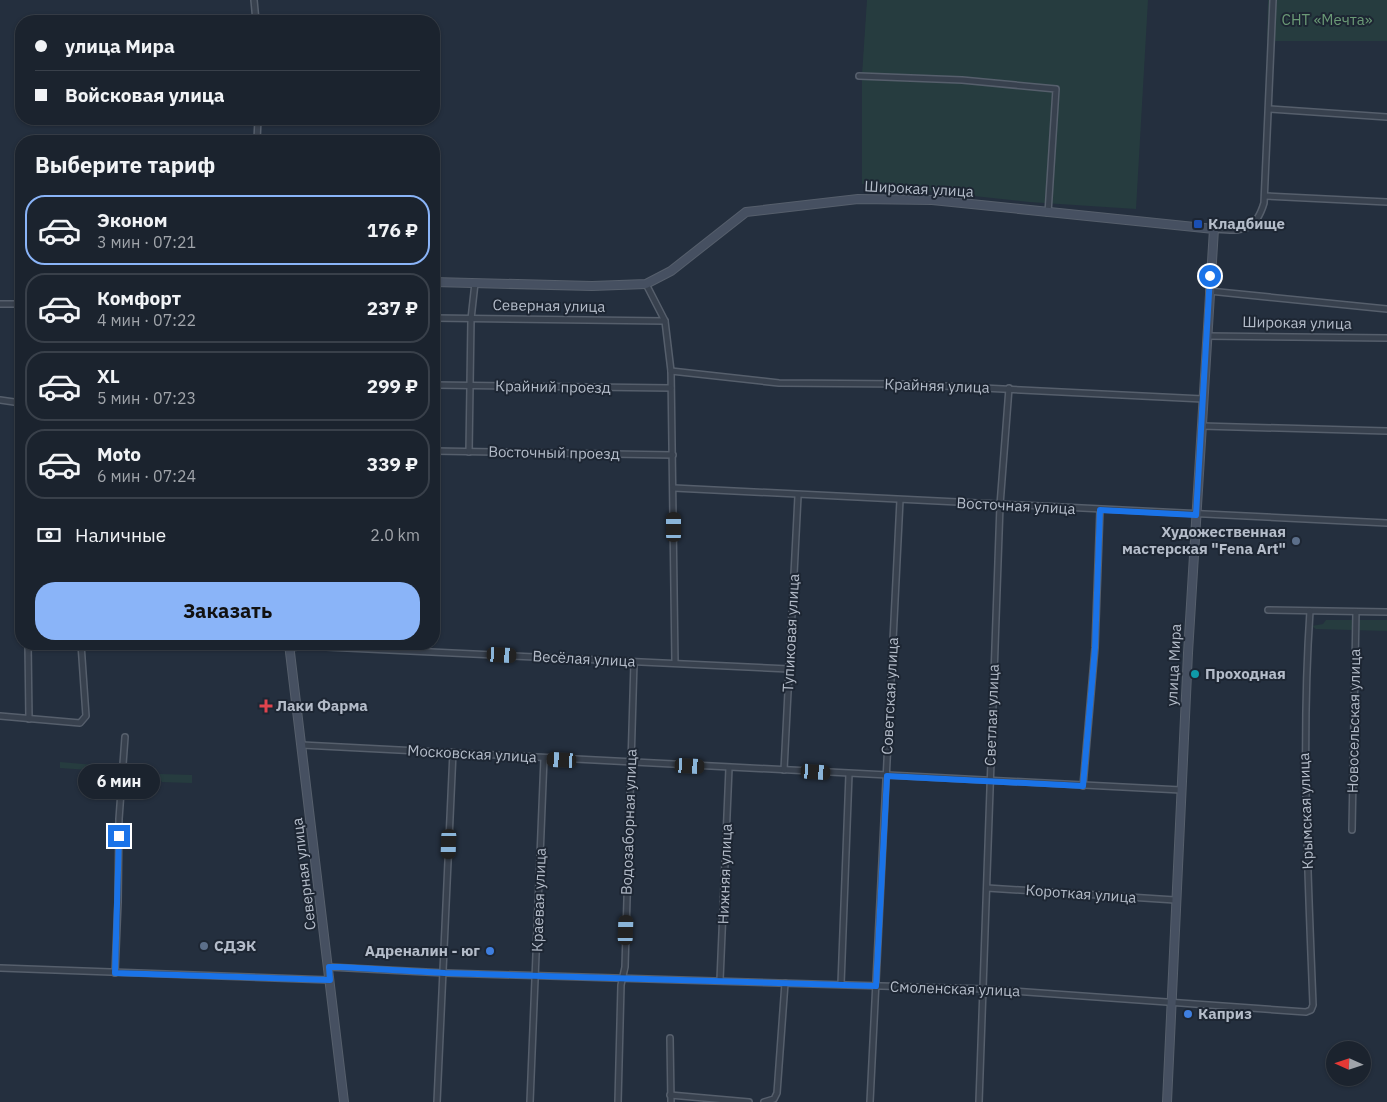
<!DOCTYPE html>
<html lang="ru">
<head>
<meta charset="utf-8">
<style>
  :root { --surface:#1b232e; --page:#242b36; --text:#f1f3f6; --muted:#a0a4aa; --line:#39404a; --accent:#8ab4f8 }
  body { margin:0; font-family:"IBM Plex Sans",sans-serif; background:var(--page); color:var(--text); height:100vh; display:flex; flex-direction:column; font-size:19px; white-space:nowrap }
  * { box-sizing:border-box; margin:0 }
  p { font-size:16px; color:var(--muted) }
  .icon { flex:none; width:28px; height:28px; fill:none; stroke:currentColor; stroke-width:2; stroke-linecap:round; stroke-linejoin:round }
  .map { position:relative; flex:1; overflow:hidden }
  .details { position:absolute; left:15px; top:135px; width:425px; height:515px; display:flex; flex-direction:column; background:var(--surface); border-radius:20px; box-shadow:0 1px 4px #0004,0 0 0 1px var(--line) }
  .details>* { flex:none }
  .guide { position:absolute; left:15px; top:15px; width:425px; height:110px; border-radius:20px; box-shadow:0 1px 4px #0004,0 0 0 1px var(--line); display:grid; align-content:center; height:110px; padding:0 20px; background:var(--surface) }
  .needle { width:32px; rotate:273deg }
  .tools { position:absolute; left:1326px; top:1041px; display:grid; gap:10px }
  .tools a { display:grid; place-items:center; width:45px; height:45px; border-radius:50%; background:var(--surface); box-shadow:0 1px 4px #0004,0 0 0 1px var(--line); font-size:25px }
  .end { position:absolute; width:22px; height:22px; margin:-11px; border:6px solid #1a73e8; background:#fff; box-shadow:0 0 0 2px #fff }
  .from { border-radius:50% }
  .bubble { position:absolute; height:35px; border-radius:18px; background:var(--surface); box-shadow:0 1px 4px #0004,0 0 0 1px var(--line); font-size:16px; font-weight:800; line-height:35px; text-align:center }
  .car { position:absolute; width:15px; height:30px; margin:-15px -8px; border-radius:6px; box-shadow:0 0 4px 1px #0007; background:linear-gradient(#222 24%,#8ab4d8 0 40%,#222 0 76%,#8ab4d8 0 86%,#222 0) }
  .guide b { display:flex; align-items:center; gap:18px; height:48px; font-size:19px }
  .guide b+b { border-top:1px solid var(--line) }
  .guide i { width:12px; height:12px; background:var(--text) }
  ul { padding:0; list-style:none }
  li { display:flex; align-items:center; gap:15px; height:70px; margin:0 10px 8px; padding:0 10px; border:2px solid var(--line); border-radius:20px }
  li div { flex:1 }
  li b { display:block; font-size:19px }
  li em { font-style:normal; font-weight:800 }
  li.on { border-color:var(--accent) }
  li>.icon { width:45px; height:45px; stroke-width:1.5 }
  h2 { padding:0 20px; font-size:22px; line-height:60px }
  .pay { display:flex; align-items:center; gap:12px; height:55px; padding:0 20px; font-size:19px }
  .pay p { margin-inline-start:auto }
  .button { display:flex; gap:10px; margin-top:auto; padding:10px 20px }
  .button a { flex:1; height:58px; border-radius:20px; background:var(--accent); color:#111; font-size:20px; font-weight:800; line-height:58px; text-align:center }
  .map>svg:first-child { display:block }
  .green { fill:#263c3f }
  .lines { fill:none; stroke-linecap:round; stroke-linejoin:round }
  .street-casing { stroke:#565f6c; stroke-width:8 }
  .secondary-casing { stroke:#565f6c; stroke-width:10 }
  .street { stroke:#38414e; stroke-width:5 }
  .secondary { stroke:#465061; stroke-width:8 }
  .route { stroke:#1a73e8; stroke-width:6 }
  .transit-dot { fill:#1a4fb4; stroke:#1d2633; stroke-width:2 }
  .service-dot { fill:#5c6f8a; stroke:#1d2633; stroke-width:2 }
  .culture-dot { fill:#0f9aa8; stroke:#1d2633; stroke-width:2 }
  .health-dot { fill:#e0444e; stroke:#1d2633; stroke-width:2 }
  .shop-dot { fill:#3f7fe0; stroke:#1d2633; stroke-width:2 }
  .labels { text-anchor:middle; stroke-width:4; stroke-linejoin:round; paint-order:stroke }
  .park-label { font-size:15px; fill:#6b9a76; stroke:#1d2633 }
  .street-label { font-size:15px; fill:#b4bcc9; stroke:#1d2633 }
  .poi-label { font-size:15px; font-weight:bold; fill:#b4bcc9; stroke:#1d2633; text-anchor:start }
</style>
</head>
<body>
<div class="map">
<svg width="1387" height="1102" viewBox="0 0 1387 1102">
  <rect width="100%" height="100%" fill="#242f3e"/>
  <!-- green -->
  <g class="green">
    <polygon points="867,0 1148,0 1136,209 1029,202 862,184 862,75"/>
    <polygon points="1268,0 1387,0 1387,41 1267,41"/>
    <polygon points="1326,620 1387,620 1387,631 1316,629 1312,626 1323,624"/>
    <polygon points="60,762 117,767 117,772 60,768"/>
    <polygon points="160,774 192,775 192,783 162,782 159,778"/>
  </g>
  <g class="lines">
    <!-- street casing -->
    <g class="street-casing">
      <g id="street">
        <polyline points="254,0 256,21"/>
        <polyline points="859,76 962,80 1056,89 1048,213"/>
        <polyline points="1269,109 1387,117"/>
        <polyline points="257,141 258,119"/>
        <polyline points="1265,196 1387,202"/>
        <path d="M1214 229C1242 231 1255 233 1264 203L1273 0"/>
        <polyline points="646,284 665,321 671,371 675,663"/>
        <polyline points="1209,291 1387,309"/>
        <polyline points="0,304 21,304"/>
        <polyline points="434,318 665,321"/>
        <polyline points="1207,336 1387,338"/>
        <polyline points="671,371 779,383 903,384 1203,399"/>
        <polyline points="434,385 671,388"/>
        <polyline points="0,400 21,403"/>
        <polyline points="1202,426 1387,431"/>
        <polyline points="434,451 673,455"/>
        <polyline points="469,452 471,319 475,283"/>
        <polyline points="674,488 1387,523"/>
        <polyline points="1268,610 1387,612"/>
        <polyline points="28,644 29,719"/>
        <polyline points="289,648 305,646 789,669"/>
        <polyline points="0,716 80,723 86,716 81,644"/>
        <polyline points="302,745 1181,790"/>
        <polyline points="784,770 798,496"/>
        <polyline points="1083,786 1095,648 1100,510"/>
        <polyline points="1352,830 1356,612"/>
        <polyline points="987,888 1175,900"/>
        <path d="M329 967 445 973 984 989 1306 1012 1311 1010 1313 1005C1308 874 1301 743 1310 611"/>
        <polyline points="0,968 330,980"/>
        <polyline points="115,973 118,902 119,819 125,737"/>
        <polyline points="720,980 729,768"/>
        <polyline points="841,984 849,774"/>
        <polyline points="670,1038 671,1102"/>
        <polyline points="670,1095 749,1102"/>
        <polyline points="437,1102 453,752"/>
        <polyline points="530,1102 544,758"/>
        <polyline points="618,1102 621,985 625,967 634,662"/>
        <polyline points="764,1102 774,1099 777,1093 785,983"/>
        <polyline points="870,1102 900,500"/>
        <polyline points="979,1102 1000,505 1009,388"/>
      </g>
    </g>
    <!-- secondary casing -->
    <g class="secondary-casing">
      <g id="secondary">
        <polyline points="434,282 592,286 646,284 671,271 746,212 858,199 932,200 1214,229 1188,653 1167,1102"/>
        <polyline points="289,644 344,1102"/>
      </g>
    </g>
    <!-- street -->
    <use href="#street" class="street"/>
    <!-- secondary -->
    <use href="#secondary" class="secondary"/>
  </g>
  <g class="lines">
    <!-- route -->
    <polyline class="route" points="119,836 115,973 330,980 329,967 340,967 445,973 876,986 887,776 1083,786 1095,648 1100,510 1196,515 1210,276"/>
  </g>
  <!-- markers -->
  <rect class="transit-dot" x="1193" y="219" width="10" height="10" rx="2.5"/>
  <g class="service-dot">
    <circle cx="1296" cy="541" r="5"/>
    <circle cx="204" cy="946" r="5"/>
  </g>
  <circle class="culture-dot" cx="1195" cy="674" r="5"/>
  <path class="health-dot" d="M263.5 698.5h5v5h5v5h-5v5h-5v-5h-5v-5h5z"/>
  <g class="shop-dot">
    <circle cx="490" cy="951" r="5"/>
    <circle cx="1188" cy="1014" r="5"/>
  </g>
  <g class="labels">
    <!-- park labels -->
    <g class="park-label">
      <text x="1327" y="25">СНТ «Мечта»</text>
    </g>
    <!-- street labels -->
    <g class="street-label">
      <text transform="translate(919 189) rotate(3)" y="5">Широкая улица</text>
      <text transform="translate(549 306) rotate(1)" y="5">Северная улица</text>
      <text transform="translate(1297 323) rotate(1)" y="5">Широкая улица</text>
      <text transform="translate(937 386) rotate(2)" y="5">Крайняя улица</text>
      <text transform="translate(553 387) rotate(1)" y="5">Крайний проезд</text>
      <text transform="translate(554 453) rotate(1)" y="5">Восточный проезд</text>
      <text transform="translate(1016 506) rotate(3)" y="5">Восточная улица</text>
      <text transform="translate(791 633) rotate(-87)" y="5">Тупиковая улица</text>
      <text transform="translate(584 659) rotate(3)" y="5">Весёлая улица</text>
      <text transform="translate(1174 665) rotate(-87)" y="5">улица Мира</text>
      <text transform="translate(890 696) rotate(-87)" y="5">Советская улица</text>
      <text transform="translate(992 715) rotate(-88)" y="5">Светлая улица</text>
      <text transform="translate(1354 721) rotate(-89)" y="5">Новосельская улица</text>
      <text transform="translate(472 754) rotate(3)" y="5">Московская улица</text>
      <text transform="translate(1306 811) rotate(-92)" y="5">Крымская улица</text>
      <text transform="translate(629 822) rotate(-88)" y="5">Водозаборная улица</text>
      <text transform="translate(304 874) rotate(-97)" y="5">Северная улица</text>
      <text transform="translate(725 874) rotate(-88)" y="5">Нижняя улица</text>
      <text transform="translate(1081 894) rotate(4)" y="5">Короткая улица</text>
      <text transform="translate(539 900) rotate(-88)" y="5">Краевая улица</text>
      <text transform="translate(955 989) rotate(2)" y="5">Смоленская улица</text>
    </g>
    <!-- poi labels -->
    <g class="poi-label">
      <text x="1208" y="229">Кладбище</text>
      <text x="1286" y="537" text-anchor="end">Художественная<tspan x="1286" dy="17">мастерская "Fena Art"</tspan></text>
      <text x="1205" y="679">Проходная</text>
      <text x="276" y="711">Лаки Фарма</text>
      <text x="214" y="951">СДЭК</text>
      <text x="480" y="956" text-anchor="end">Адреналин - юг</text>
      <text x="1198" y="1019">Каприз</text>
    </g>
  </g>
</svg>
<div class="tools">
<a><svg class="needle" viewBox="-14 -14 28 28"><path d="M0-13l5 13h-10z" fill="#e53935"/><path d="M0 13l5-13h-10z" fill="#a0a4aa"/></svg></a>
</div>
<i class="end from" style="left:1210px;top:276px"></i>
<i class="end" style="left:119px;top:836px"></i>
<div class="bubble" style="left:78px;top:764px;width:82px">6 мин</div>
<i class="car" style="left:674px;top:527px;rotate:0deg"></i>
<i class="car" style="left:502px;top:655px;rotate:93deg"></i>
<i class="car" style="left:562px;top:760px;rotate:273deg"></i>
<i class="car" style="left:690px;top:766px;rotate:93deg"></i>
<i class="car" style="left:816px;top:772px;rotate:94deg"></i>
<i class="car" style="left:449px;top:844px;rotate:182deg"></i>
<i class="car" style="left:626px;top:930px;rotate:2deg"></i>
<div class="guide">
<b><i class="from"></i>улица Мира</b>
<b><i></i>Войсковая улица</b>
</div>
<section class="details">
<h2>Выберите тариф</h2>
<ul>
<li class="on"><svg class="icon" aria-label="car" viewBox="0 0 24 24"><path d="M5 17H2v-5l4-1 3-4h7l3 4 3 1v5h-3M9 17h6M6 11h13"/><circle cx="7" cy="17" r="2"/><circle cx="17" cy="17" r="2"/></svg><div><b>Эконом</b><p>3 мин · 07:21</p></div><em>176 ₽</em></li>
<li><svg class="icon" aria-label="car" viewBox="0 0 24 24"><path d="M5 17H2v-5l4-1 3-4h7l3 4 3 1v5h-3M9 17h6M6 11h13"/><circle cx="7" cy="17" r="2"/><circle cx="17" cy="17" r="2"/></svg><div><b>Комфорт</b><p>4 мин · 07:22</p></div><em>237 ₽</em></li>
<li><svg class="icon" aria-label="car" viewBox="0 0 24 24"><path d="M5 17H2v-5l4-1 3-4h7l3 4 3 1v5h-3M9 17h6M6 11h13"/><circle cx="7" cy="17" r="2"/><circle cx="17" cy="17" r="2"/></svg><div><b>XL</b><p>5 мин · 07:23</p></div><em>299 ₽</em></li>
<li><svg class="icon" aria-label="car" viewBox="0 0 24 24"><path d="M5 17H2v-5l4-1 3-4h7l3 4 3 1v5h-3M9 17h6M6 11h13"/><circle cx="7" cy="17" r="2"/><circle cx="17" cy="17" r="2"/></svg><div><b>Moto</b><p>6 мин · 07:24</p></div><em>339 ₽</em></li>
</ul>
<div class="pay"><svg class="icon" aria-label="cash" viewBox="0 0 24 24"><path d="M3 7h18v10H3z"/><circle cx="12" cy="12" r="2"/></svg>Наличные<p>2.0 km</p></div>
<div class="button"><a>Заказать</a></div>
</section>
</div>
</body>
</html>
